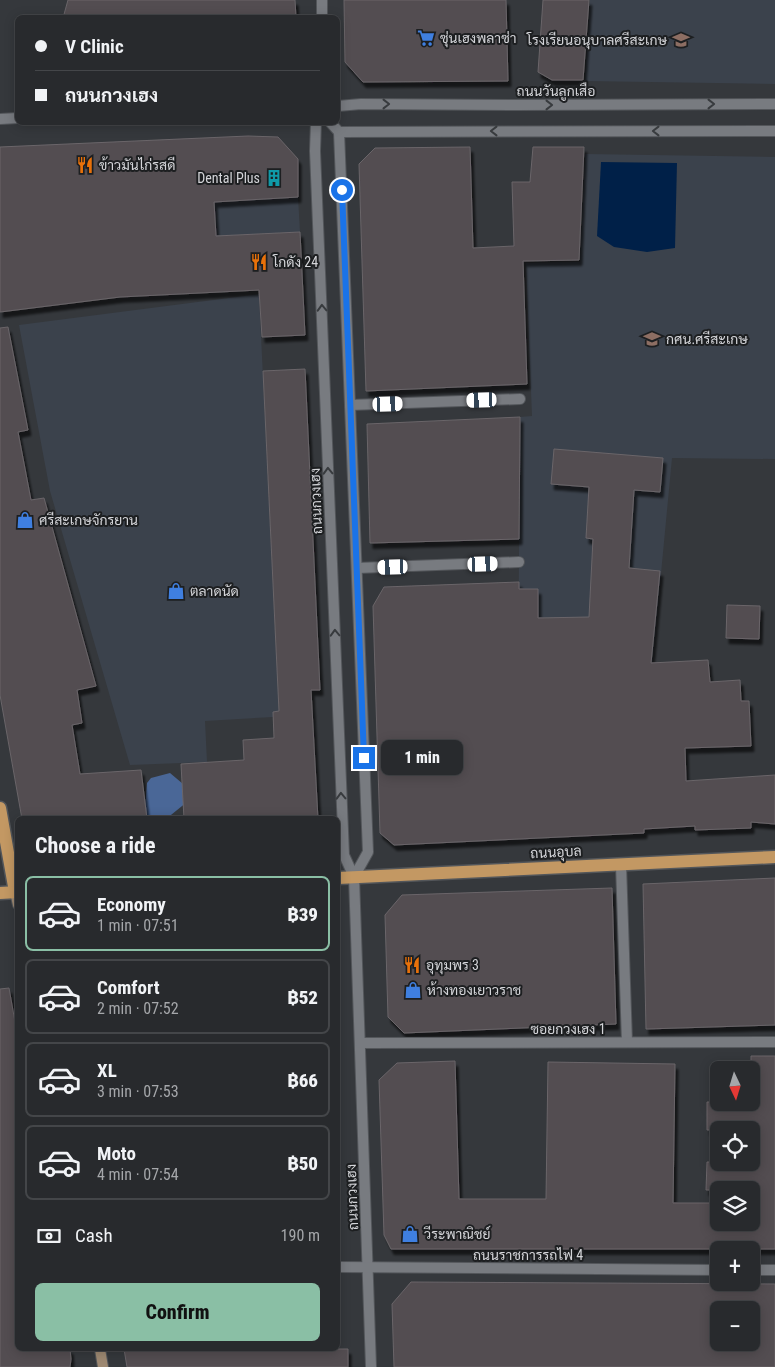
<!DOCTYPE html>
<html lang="en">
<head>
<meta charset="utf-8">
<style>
  :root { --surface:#282a2d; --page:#343639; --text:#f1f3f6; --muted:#a5a7aa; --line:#444649; --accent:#8abfa5 }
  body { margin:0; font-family:"Roboto Condensed",Sarabun,sans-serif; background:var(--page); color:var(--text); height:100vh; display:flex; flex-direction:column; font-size:19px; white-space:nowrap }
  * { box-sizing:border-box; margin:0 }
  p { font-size:16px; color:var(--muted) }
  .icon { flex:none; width:28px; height:28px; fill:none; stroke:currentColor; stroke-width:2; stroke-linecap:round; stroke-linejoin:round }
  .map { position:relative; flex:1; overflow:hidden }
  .side { position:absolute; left:15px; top:816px; width:325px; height:535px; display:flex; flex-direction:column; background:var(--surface); border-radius:8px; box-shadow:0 2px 12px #0003,0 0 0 1px var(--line) }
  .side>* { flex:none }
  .top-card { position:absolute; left:15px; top:15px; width:325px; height:110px; border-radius:8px; box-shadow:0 2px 12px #0003,0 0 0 1px var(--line); display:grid; align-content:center; height:110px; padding:0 20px; background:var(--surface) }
  .needle { width:32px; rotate:176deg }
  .controls { position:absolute; left:710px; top:1061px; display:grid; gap:10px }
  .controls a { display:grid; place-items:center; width:50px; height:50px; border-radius:8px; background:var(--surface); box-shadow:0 2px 12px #0003,0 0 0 1px var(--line); font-size:25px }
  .end { position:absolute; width:22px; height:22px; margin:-11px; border:6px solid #1a73e8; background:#fff; box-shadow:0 0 0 2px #fff }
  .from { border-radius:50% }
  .bubble { position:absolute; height:35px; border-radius:8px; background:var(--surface); box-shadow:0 2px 12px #0003,0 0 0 1px var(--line); font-size:16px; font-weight:800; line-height:35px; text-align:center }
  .car { position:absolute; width:15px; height:30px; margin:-15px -8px; border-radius:6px; box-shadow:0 0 4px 1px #0007; background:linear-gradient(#fff 24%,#345 0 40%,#fff 0 76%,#345 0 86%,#fff 0) }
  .top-card b { display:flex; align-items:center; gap:18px; height:48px; font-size:19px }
  .top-card b+b { border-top:1px solid var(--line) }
  .top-card i { width:12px; height:12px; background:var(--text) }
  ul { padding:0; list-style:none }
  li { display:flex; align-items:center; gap:15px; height:75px; margin:0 10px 8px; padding:0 10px; border:2px solid var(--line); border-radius:8px }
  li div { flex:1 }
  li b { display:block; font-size:19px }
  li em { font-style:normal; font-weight:800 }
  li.selected { border-color:var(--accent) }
  li>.icon { width:45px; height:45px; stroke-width:1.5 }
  h2 { padding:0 20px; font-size:22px; line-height:60px }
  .pay { display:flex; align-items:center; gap:12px; height:55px; padding:0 20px; font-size:19px }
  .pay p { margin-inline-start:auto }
  .action { display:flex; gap:10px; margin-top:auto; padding:10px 20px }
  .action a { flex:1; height:58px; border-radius:8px; background:var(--accent); color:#111; font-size:20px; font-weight:800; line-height:58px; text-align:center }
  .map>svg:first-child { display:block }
  .built { fill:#3b424c }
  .forest { fill:#4a6797 }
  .water { fill:#002048 }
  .building { fill:#524d51; stroke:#6a6569; fill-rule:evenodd; filter:url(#shadow) }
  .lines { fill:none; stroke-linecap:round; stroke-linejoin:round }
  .minor-casing { stroke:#53565a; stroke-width:12 }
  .tertiary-casing { stroke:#53565a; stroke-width:12 }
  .secondary-casing { stroke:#53565a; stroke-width:12 }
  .primary-casing { stroke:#53565a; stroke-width:15 }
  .minor { stroke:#787b80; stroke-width:10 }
  .tertiary { stroke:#787b80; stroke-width:10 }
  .secondary { stroke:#9e8972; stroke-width:10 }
  .primary { stroke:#c39863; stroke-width:12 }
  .oneway { stroke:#383b3e }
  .route { stroke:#1a73e8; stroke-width:6 }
  .labels { text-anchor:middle; stroke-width:4; stroke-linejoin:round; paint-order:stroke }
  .poi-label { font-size:14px; fill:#d4d5d9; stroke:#1d1f21; text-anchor:start }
  .street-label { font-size:14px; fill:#d4d5d9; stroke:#1d1f21 }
</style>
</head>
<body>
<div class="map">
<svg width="775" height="1367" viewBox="0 0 775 1367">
  <defs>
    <filter id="shadow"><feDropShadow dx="3" dy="5.5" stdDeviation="1" flood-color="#0009"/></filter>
  </defs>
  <rect width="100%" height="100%" fill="#35383c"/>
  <!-- built -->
  <g class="built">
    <polygon points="590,0 775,0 775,84 585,81"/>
    <polygon points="585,154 775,157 775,459 672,458 652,668 518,688 520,417 532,416 526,263 580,262"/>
    <polygon points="298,197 300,232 216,236 214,202"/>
    <polygon points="259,294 279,711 273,712 273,717 205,721 207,762 130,765 50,491 19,325"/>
  </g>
  <!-- forest -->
  <polygon class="forest" points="170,773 189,789 187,802 166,819 144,819 147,783 151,778"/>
  <!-- water -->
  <polygon class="water" points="601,162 677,163 675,248 647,252 614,247 597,236"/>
  <!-- building -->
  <g class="building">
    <polygon points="68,0 295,0 296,18 63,18"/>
    <polygon points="344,0 506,0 508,81 363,82 345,62"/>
    <polygon points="543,0 589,0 583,80 552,80 538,72"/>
    <polygon points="248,136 278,137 298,159 298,197 214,202 216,236 300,232 305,335 262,337 259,290 120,297 0,312 0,147"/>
    <polygon points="470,147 473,248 514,246 512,182 530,182 533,147 584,147 579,260 523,261 527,384 366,391 359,164 375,148"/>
    <polygon points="8,327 28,430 18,432 31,500 44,498 96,686 77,690 82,723 72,725 80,774 141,770 147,819 22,819 0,695 0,328"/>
    <polygon points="305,369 320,690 311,690 318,819 184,819 181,764 244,760 243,740 274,738 273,712 279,711 263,371"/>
    <polygon points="520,417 519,539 370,543 367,424"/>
    <polygon points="554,449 663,458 660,492 634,490 629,568 660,571 651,663 708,660 710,682 740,680 741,701 749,701 751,746 685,748 686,781 775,775 775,824 751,822 751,828 695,830 695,826 644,829 644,833 394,845 380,833 373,606 384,587 519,582 519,589 538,589 538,618 589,617 593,539 586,538 589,487 551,484"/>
    <polygon points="727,605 760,606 759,639 726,638"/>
    <polygon points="775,878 775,1025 646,1029 643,884"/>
    <polygon points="612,888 616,1024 404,1033 388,1017 385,915 402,895"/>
    <polygon points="9,988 18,1039 18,1349 70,1349 71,1359 70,1367 0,1367 0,989"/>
    <polygon points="751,1056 775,1056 775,1249 391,1249 384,1235 379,1080 397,1063 455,1061 459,1199 546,1199 548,1062 675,1064 673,1203 719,1203 719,1222 751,1222 751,1190 706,1190 707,1162 751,1162 751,1130 707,1130 707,1102 751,1102"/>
    <path d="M411 1282 775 1284V1367H394L392 1304ZM719 1310H751V1342H719Z"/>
    <polygon points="124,1349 348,1349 348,1367 127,1367"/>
  </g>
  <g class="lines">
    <!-- minor casing -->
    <g class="minor-casing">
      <g id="minor">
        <polyline points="350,405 520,399"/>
        <polyline points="357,568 519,562"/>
        <polyline points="621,865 627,1042"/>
        <polyline points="354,877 371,1367"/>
        <polyline points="360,1043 775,1042"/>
        <polyline points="338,1267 719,1270"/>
        <polyline points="751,1270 775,1270"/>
      </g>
    </g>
    <!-- tertiary casing -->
    <g class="tertiary-casing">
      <g id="tertiary">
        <polyline points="322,0 322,18"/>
        <polyline points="338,106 361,104 521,105 775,104"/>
        <polyline points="0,119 18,118"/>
        <polyline points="316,122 315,151 344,855 354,877"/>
        <polyline points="330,122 339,132"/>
        <polyline points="339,132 368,852 354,877"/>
        <polyline points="339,132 775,131"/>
      </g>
    </g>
    <!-- secondary casing -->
    <g class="secondary-casing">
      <g id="secondary">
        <polyline points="15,892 18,905"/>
        <polyline points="100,1349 103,1367"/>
      </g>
    </g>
    <!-- primary casing -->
    <g class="primary-casing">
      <g id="primary">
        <polyline points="0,808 15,892"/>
        <polyline points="338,878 775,857"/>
        <polyline points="0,893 18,892"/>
      </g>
    </g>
    <!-- minor -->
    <use href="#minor" class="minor"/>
    <!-- tertiary -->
    <use href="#tertiary" class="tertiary"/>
    <!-- secondary -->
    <use href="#secondary" class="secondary"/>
    <!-- primary -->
    <use href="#primary" class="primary"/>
  </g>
  <!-- one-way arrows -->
  <defs><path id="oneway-chevron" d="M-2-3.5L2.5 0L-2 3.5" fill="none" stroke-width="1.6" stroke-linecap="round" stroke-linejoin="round" transform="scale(1.25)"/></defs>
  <g class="oneway">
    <use href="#oneway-chevron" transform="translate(386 104)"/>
    <use href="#oneway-chevron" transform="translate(711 104)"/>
    <use href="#oneway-chevron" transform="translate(549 105)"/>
    <use href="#oneway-chevron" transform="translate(494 131) rotate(180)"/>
    <use href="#oneway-chevron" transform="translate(656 131) rotate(180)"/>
    <use href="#oneway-chevron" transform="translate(322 308) rotate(-92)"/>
    <use href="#oneway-chevron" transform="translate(328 471) rotate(-92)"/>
    <use href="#oneway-chevron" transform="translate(335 633) rotate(-92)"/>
    <use href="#oneway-chevron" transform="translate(341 796) rotate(-92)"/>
  </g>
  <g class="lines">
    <!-- route -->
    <polyline class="route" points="342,190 364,758"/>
  </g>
  <!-- icons -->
  <defs>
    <g id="supermarket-bare" transform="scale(1.35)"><path d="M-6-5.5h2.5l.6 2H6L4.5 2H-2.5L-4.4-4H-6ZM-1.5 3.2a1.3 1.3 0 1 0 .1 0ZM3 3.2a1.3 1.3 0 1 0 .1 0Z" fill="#3f7fe0" stroke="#1d1f21" stroke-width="2.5" paint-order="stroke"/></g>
    <g id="school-bare" transform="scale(1.35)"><path d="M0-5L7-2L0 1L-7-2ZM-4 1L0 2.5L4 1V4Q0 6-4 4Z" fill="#8d6e63" stroke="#1d1f21" stroke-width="2.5" paint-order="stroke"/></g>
    <g id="restaurant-bare" transform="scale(1.35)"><path d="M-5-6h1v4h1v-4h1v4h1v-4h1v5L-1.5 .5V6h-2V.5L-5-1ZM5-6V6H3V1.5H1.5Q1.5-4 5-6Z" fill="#e8710a" stroke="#1d1f21" stroke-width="2.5" paint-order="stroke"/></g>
    <g id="building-bare" transform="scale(1.35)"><path d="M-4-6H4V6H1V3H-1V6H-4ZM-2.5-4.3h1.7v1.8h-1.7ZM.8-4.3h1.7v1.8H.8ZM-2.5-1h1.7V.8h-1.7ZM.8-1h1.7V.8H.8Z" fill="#0f9aa8" stroke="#1d1f21" stroke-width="2.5" paint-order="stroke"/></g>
    <g id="shop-bare" transform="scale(1.35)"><path d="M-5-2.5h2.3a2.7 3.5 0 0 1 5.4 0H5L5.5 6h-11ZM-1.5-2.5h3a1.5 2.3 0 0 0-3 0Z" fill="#3f7fe0" stroke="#1d1f21" stroke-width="2.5" paint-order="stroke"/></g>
  </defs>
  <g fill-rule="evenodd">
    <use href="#supermarket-bare" x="426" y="38"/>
    <use href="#school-bare" x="681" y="40"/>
    <use href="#restaurant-bare" x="85" y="165"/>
    <use href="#building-bare" x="274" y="178"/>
    <use href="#restaurant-bare" x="259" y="262"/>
    <use href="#school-bare" x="652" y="339"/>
    <use href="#shop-bare" x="25" y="520"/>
    <use href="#shop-bare" x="176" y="591"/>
    <use href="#restaurant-bare" x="412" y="965"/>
    <use href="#shop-bare" x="413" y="990"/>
    <use href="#shop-bare" x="410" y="1234"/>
  </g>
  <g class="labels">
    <!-- poi labels -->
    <g class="poi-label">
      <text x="440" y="43">ซุ่นเฮงพลาซ่า</text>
      <text x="667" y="45" text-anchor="end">โรงเรียนอนุบาลศรีสะเกษ</text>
      <text x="99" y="170">ข้าวมันไก่รสดี</text>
      <text x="260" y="183" text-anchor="end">Dental Plus</text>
      <text x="273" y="267">โกดัง 24</text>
      <text x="666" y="344">กศน.ศรีสะเกษ</text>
      <text x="39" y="525">ศรีสะเกษจักรยาน</text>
      <text x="190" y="596">ตลาดนัด</text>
      <text x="426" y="970">อุทุมพร 3</text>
      <text x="427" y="995">ห้างทองเยาวราช</text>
      <text x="424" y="1239">วีระพาณิชย์</text>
    </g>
    <!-- street labels -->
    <g class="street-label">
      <text x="556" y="96">ถนนวันลูกเสือ</text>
      <text transform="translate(316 501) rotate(-92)" y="5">ถนนกวงเฮง</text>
      <text transform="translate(556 852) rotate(-3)" y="5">ถนนอุบล</text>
      <text x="568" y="1034">ซอยกวงเฮง 1</text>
      <text transform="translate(352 1197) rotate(-92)" y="5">ถนนกวงเฮง</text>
      <text x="528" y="1260">ถนนราชการรถไฟ 4</text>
    </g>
  </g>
</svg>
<div class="controls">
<a><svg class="needle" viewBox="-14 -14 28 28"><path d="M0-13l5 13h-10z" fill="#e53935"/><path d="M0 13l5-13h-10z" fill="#a5a7aa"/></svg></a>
<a><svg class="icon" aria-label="locate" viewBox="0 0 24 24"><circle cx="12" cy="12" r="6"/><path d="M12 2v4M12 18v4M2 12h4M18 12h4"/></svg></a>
<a><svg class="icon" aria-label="layers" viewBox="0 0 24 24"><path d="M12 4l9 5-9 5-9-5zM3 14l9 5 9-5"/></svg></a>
<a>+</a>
<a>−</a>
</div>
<i class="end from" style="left:342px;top:190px"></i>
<i class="end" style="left:364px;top:758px"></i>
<div class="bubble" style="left:381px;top:740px;width:82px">1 min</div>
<i class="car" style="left:482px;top:400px;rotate:268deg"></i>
<i class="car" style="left:388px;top:404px;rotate:88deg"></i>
<i class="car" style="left:483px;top:564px;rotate:88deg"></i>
<i class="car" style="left:393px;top:567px;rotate:268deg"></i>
<div class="top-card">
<b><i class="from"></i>V Clinic</b>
<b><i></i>ถนนกวงเฮง</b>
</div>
<section class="side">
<h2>Choose a ride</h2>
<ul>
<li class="selected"><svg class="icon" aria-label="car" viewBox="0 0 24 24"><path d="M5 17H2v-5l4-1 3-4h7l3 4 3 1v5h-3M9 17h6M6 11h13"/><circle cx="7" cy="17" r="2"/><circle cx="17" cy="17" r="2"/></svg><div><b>Economy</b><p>1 min · 07:51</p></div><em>฿39</em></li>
<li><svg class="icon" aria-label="car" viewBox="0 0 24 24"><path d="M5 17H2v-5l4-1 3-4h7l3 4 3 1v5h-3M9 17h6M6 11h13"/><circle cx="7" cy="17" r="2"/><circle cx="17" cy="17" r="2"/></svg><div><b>Comfort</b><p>2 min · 07:52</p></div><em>฿52</em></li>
<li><svg class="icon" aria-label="car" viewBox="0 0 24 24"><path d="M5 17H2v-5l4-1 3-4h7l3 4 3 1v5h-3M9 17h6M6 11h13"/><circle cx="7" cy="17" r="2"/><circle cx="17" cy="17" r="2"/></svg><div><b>XL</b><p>3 min · 07:53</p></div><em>฿66</em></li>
<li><svg class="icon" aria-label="car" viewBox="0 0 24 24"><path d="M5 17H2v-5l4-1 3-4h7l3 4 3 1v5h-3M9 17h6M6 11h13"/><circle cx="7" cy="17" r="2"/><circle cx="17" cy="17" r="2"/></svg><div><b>Moto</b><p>4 min · 07:54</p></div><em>฿50</em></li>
</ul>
<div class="pay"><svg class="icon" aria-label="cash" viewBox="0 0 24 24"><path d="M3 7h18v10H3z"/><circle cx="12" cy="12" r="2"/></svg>Cash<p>190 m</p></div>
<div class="action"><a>Confirm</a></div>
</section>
</div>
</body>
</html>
